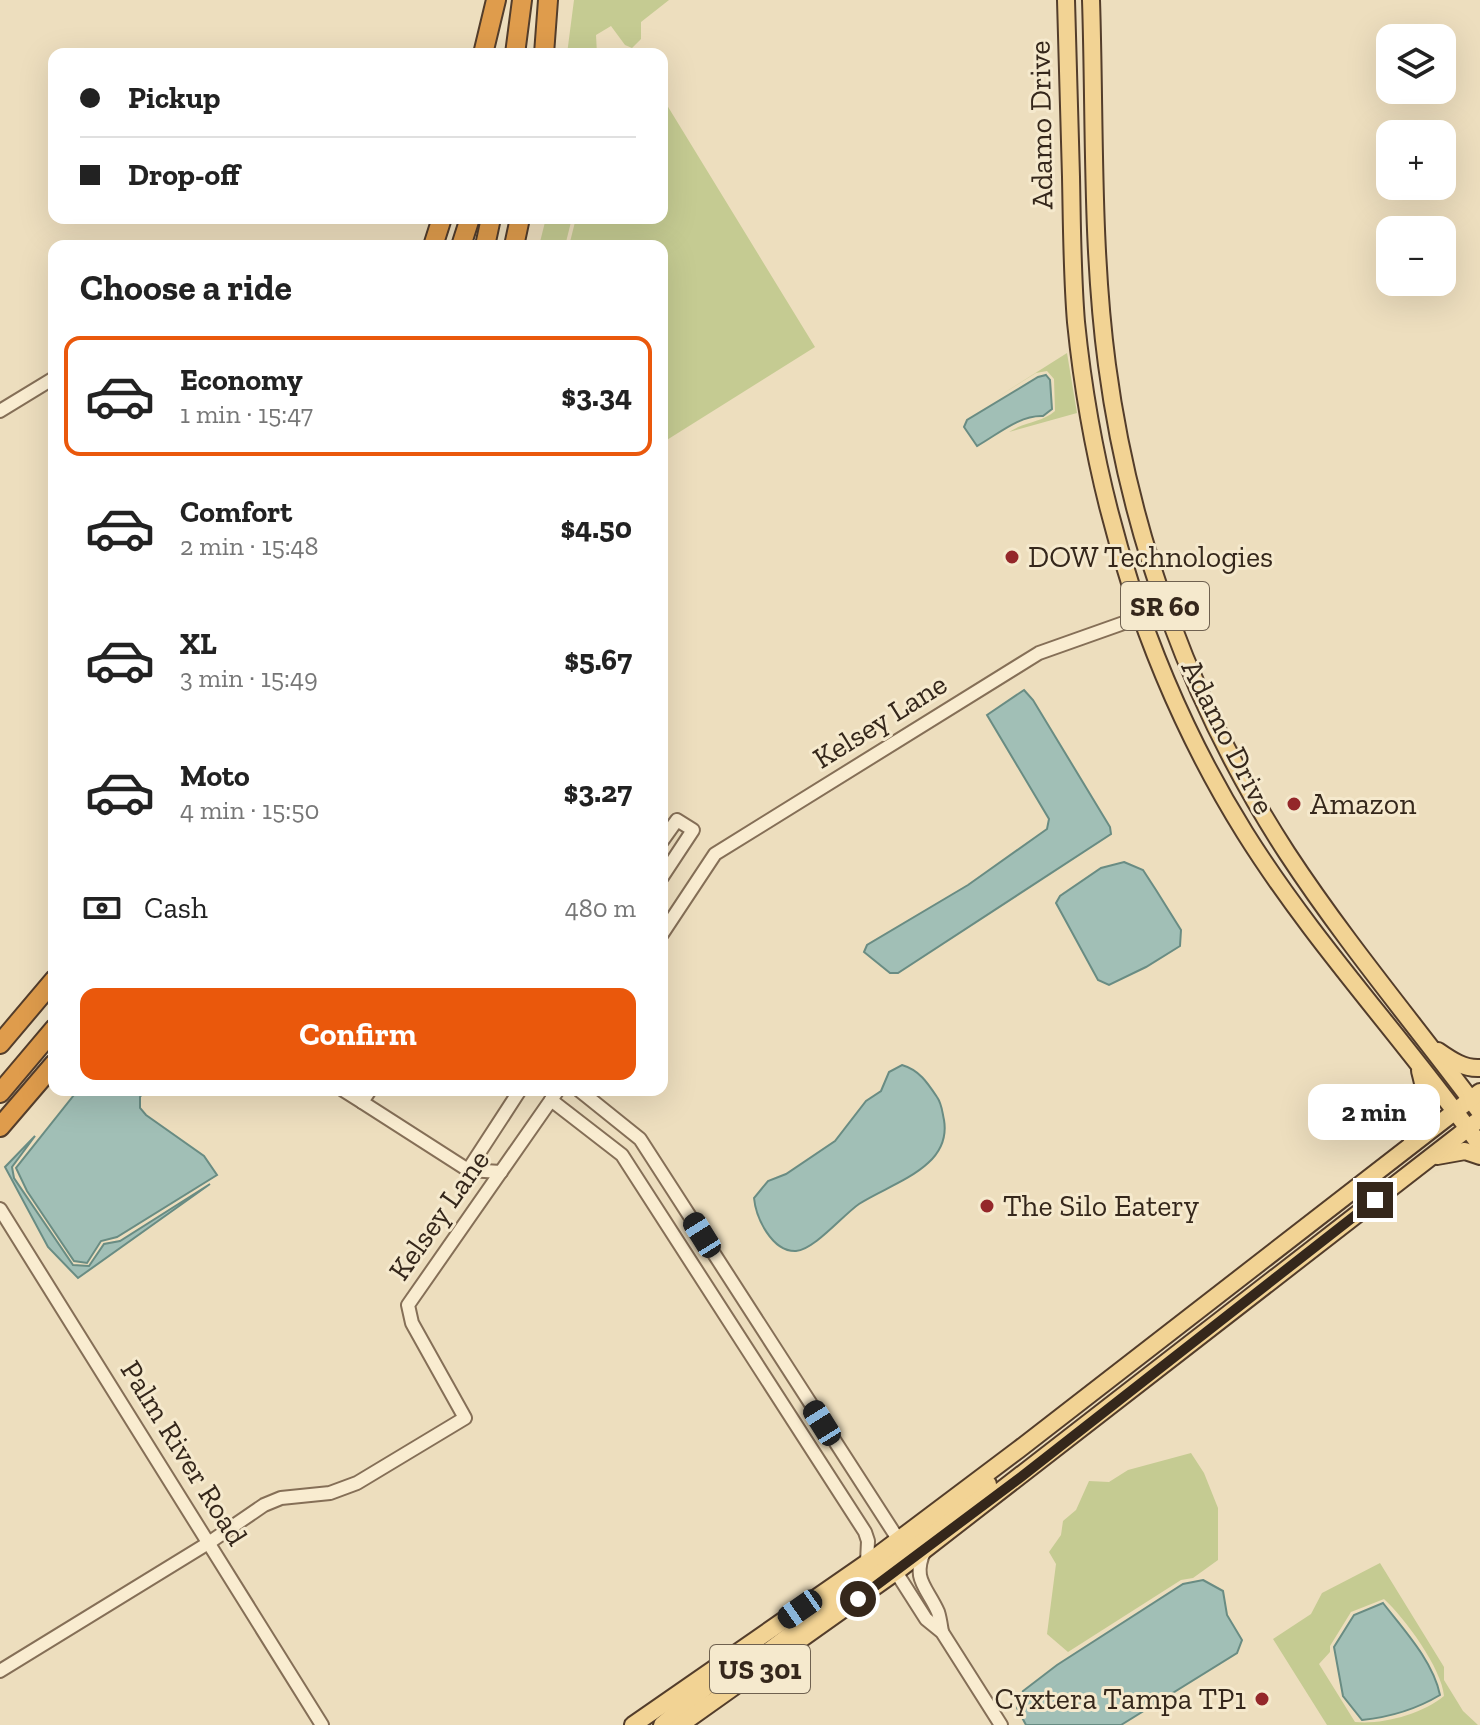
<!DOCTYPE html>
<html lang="en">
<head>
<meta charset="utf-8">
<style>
  :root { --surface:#fff; --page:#f2f2f2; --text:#222; --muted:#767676; --line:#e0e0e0; --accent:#ea580c }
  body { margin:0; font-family:"Zilla Slab",serif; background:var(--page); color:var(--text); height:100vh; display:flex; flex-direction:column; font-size:30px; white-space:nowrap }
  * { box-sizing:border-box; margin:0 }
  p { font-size:26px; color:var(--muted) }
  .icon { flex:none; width:44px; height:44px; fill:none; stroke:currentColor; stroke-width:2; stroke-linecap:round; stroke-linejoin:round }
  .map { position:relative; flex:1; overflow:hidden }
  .sheet { position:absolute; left:48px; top:240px; width:620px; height:856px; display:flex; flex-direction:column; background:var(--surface); border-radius:16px; box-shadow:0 8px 32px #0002 }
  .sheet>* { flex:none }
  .top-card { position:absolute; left:48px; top:48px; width:620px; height:176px; border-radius:16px; box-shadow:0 8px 32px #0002; display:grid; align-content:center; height:176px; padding:0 32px; background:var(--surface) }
  .controls { position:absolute; left:1376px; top:24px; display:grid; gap:16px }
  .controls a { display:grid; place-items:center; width:80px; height:80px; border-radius:16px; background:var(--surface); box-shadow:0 8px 32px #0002; font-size:40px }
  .end { position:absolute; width:36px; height:36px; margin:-18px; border:10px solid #35271b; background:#fff; box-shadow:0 0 0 4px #fff }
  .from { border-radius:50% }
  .bubble { position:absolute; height:56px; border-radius:16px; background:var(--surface); box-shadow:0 8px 32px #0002; font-size:26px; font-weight:800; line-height:56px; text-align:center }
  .car { position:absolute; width:24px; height:48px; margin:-24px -12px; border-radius:10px; box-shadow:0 0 6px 2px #0007; background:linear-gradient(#222 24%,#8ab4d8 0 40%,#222 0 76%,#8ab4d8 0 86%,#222 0) }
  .top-card b { display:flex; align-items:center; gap:28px; height:76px; font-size:30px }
  .top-card b+b { border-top:2px solid var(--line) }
  .top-card i { width:20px; height:20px; background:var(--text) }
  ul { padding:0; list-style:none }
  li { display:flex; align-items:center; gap:24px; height:120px; margin:0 16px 12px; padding:0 16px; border:4px solid transparent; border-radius:16px }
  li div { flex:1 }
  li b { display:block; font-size:30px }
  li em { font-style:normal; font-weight:800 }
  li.on { border-color:var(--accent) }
  li>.icon { width:72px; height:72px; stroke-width:1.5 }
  h2 { padding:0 32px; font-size:36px; line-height:96px }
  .pay { display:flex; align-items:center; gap:20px; height:88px; padding:0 32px; font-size:30px }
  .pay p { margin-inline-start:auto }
  .button { display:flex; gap:16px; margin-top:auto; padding:16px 32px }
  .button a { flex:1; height:92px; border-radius:16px; background:var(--accent); color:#fff; font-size:32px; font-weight:800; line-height:92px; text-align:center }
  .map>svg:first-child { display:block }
  .green { fill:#c5cb92; fill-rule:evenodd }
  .water { fill:#a1bfb6; stroke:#698c83; stroke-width:2 }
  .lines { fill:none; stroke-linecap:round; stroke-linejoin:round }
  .minor-casing { stroke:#856f57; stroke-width:16 }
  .major-casing { stroke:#533d2b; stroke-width:20 }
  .highway-casing { stroke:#533d2b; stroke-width:22 }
  .minor { stroke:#f9ecd0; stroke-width:12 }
  .major { stroke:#f2d394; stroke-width:16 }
  .highway { stroke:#df9c4c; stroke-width:18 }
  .route { stroke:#35271b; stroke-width:10 }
  .poi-dot { fill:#94272a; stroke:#f5e9cd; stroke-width:3 }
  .labels { text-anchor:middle; stroke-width:6; stroke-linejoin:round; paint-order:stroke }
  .shield { fill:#f5e9cd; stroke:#6f6150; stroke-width:2 }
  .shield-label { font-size:28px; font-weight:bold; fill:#35271b }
  .street-label { font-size:30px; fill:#35271b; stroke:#f5e9cd }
  .poi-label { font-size:30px; fill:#35271b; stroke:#f5e9cd; text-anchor:start }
</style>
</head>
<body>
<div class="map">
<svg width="1480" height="1725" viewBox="0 0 1480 1725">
  <rect width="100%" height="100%" fill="#eddebe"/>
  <!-- green -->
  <g class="green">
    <polygon points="574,0 669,0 641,22 641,39 632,48 625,45 611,26 596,35 597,54 567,54"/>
    <polygon points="662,97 815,347 662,443 662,246 569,246 576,218 662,218"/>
    <polygon points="546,218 572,218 565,246 539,246"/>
    <path d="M1067 353 1077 413 1009 432C1026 421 1041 423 1055 411L1054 379 1047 371 1036 373 996 398Z"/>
    <polygon points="1191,1453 1204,1473 1218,1508 1218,1560 1193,1578 1181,1580 1068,1652 1047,1634 1056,1564 1049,1552 1061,1535 1063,1521 1076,1510 1089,1481 1109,1482 1128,1470"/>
    <path d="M1380 1563 1444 1667V1680L1463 1711 1478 1725H1327L1273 1639 1311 1614 1322 1593ZM1384 1599C1405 1618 1442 1669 1444 1696 1422 1714 1382 1725 1355 1722L1319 1664 1330 1652V1646L1351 1612Z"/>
  </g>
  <!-- water -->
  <g class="water">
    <path d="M1046 375 1050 380 1052 409 1043 416C1019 415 997 435 977 446L964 427 967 420 1038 377Z"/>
    <polygon points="1024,690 1033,700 1110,827 1111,834 898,973 890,973 864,952 867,945 968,885 1047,829 1049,819 987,715"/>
    <polygon points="1124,862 1143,870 1156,890 1181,930 1180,946 1146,967 1109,985 1098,980 1056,903 1060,896 1101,868"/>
    <path d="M902 1065C919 1070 927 1082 937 1097 942 1104 942 1111 944 1120 952 1168 891 1183 859 1204 843 1215 814 1250 796 1251 772 1252 756 1218 754 1198L768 1181 786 1174 835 1141 866 1101 881 1091 889 1072Z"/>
    <polygon points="78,1090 145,1090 140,1097 140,1108 146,1115 204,1156 217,1175 117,1237 101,1241 87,1263 74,1261 27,1191 16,1168"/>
    <polygon points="35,1136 12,1167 14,1178 73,1265 89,1266 104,1244 120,1241 210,1184 78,1278 48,1247 5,1167"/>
    <polygon points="1203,1580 1223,1591 1227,1615 1242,1640 1237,1653 1121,1725 1026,1725 1017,1708 1023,1691 1057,1665 1183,1584"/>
    <path d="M1383 1603C1404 1630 1433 1661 1440 1695 1415 1710 1391 1717 1362 1720L1343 1696 1334 1647 1354 1615Z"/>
  </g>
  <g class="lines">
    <!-- minor casing -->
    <g class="minor-casing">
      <g id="minor">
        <polyline points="0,411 54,378"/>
        <polyline points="662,841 677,820 693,830 662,877"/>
        <polyline points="662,934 715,854 1039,653 1166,608"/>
        <polyline points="343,1090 362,1102"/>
        <polyline points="370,1090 362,1102 468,1170 501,1172"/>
        <polyline points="579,1090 640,1139 898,1539"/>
        <polyline points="551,1100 622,1155 865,1532 868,1541 867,1562"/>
        <polyline points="468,1170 520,1090"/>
        <polyline points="0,1209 322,1725"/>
        <path d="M925 1550C911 1579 927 1587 938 1612 940 1618 941 1626 942 1632"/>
        <polyline points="896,1572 926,1619 942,1632 1001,1725"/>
        <polyline points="0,1671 210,1542 264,1505 281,1498 330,1493 357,1483 465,1418 412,1323 408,1305 558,1090"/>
      </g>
    </g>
    <!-- major casing -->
    <g class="major-casing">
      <g id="major">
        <path d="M1066 0C1068 59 1069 118 1071 177 1072 225 1072 273 1076 322 1094 501 1149 679 1245 833 1314 943 1404 1039 1480 1145"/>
        <path d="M1091 0C1095 121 1091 245 1107 365 1130 538 1192 707 1287 853 1346 943 1416 1026 1480 1112"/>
        <path d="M1438 1051C1451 1060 1464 1069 1480 1068"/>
        <path d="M1412 1140C1430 1113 1428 1101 1420 1071"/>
        <polyline points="1437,1156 1465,1151 1480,1156"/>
        <polyline points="900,1564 910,1546 960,1509 988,1484"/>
        <polyline points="758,1659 877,1570 891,1557 895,1548"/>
        <polyline points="633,1725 881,1553 1018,1450 1480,1092"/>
        <polyline points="662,1725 713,1681"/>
        <polyline points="680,1725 901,1568 1476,1122"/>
      </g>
    </g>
    <!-- highway casing -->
    <g class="highway-casing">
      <g id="highway">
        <polyline points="483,54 496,0"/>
        <polyline points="515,54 522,0"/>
        <polyline points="544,54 548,0"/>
        <polyline points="433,246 442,218"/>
        <polyline points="461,246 470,218"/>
        <polyline points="485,246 491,218"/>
        <polyline points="514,246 520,218"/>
        <polyline points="0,1044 54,980"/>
        <polyline points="0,1093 54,1029"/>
        <polyline points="0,1127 54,1064"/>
      </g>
    </g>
    <!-- minor -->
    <use href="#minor" class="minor"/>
    <!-- major -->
    <use href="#major" class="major"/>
    <!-- highway -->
    <use href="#highway" class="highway"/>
  </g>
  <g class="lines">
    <!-- route -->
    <polyline class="route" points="858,1599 1021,1477 1375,1200"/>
  </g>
  <!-- markers -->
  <g class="poi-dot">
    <circle cx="1012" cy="557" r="8"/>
    <circle cx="1294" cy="804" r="8"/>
    <circle cx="987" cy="1206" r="8"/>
    <circle cx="1262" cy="1699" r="8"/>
  </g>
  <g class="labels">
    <!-- shield labels -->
    <g class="shield">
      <rect x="1121" y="582" width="88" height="48" rx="6"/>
      <rect x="710" y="1645" width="100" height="48" rx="6"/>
    </g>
    <g class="shield-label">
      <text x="1165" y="616">SR 60</text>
      <text x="760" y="1679">US 301</text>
    </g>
    <!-- street labels -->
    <g class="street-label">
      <text transform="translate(1041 125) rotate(-91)" y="10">Adamo Drive</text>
      <text transform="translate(880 721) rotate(-32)" y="10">Kelsey Lane</text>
      <text transform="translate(1228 737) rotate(63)" y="10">Adamo Drive</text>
      <text transform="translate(439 1215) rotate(-55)" y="10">Kelsey Lane</text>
      <text transform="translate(184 1453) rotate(58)" y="10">Palm River Road</text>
    </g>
    <!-- poi labels -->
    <g class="poi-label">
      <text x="1028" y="567">DOW Technologies</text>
      <text x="1310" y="814">Amazon</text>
      <text x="1003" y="1216">The Silo Eatery</text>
      <text x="1246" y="1709" text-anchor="end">Cyxtera Tampa TP1</text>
    </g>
  </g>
</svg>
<div class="controls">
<a><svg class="icon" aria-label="layers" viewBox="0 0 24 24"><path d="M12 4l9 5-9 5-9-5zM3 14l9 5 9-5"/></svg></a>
<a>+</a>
<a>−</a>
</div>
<i class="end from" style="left:858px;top:1599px"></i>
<i class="end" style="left:1375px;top:1200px"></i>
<div class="bubble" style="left:1308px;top:1084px;width:132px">2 min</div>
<i class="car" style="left:702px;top:1235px;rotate:328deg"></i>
<i class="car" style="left:822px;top:1423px;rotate:328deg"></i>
<i class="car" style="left:800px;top:1609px;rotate:235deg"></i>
<div class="top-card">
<b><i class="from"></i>Pickup</b>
<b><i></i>Drop-off</b>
</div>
<section class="sheet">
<h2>Choose a ride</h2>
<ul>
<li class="on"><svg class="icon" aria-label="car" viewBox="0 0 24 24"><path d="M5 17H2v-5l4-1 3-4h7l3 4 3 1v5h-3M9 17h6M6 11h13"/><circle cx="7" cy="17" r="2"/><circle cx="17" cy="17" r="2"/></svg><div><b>Economy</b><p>1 min · 15:47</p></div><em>$3.34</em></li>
<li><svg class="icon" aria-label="car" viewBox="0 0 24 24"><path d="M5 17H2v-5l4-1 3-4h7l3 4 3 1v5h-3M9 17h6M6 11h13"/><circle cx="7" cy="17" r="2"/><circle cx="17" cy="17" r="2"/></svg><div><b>Comfort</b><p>2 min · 15:48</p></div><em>$4.50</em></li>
<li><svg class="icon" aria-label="car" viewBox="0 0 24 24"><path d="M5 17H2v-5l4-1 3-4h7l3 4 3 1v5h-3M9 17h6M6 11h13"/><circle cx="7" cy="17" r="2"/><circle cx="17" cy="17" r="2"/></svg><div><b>XL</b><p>3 min · 15:49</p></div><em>$5.67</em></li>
<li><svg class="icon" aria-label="car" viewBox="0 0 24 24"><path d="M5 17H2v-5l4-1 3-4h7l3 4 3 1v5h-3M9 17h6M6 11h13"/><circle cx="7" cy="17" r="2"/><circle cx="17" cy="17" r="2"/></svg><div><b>Moto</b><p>4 min · 15:50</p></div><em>$3.27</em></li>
</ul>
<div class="pay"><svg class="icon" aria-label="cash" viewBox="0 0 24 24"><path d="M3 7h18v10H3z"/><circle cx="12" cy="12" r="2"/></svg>Cash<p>480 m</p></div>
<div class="button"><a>Confirm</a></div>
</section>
</div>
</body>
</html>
